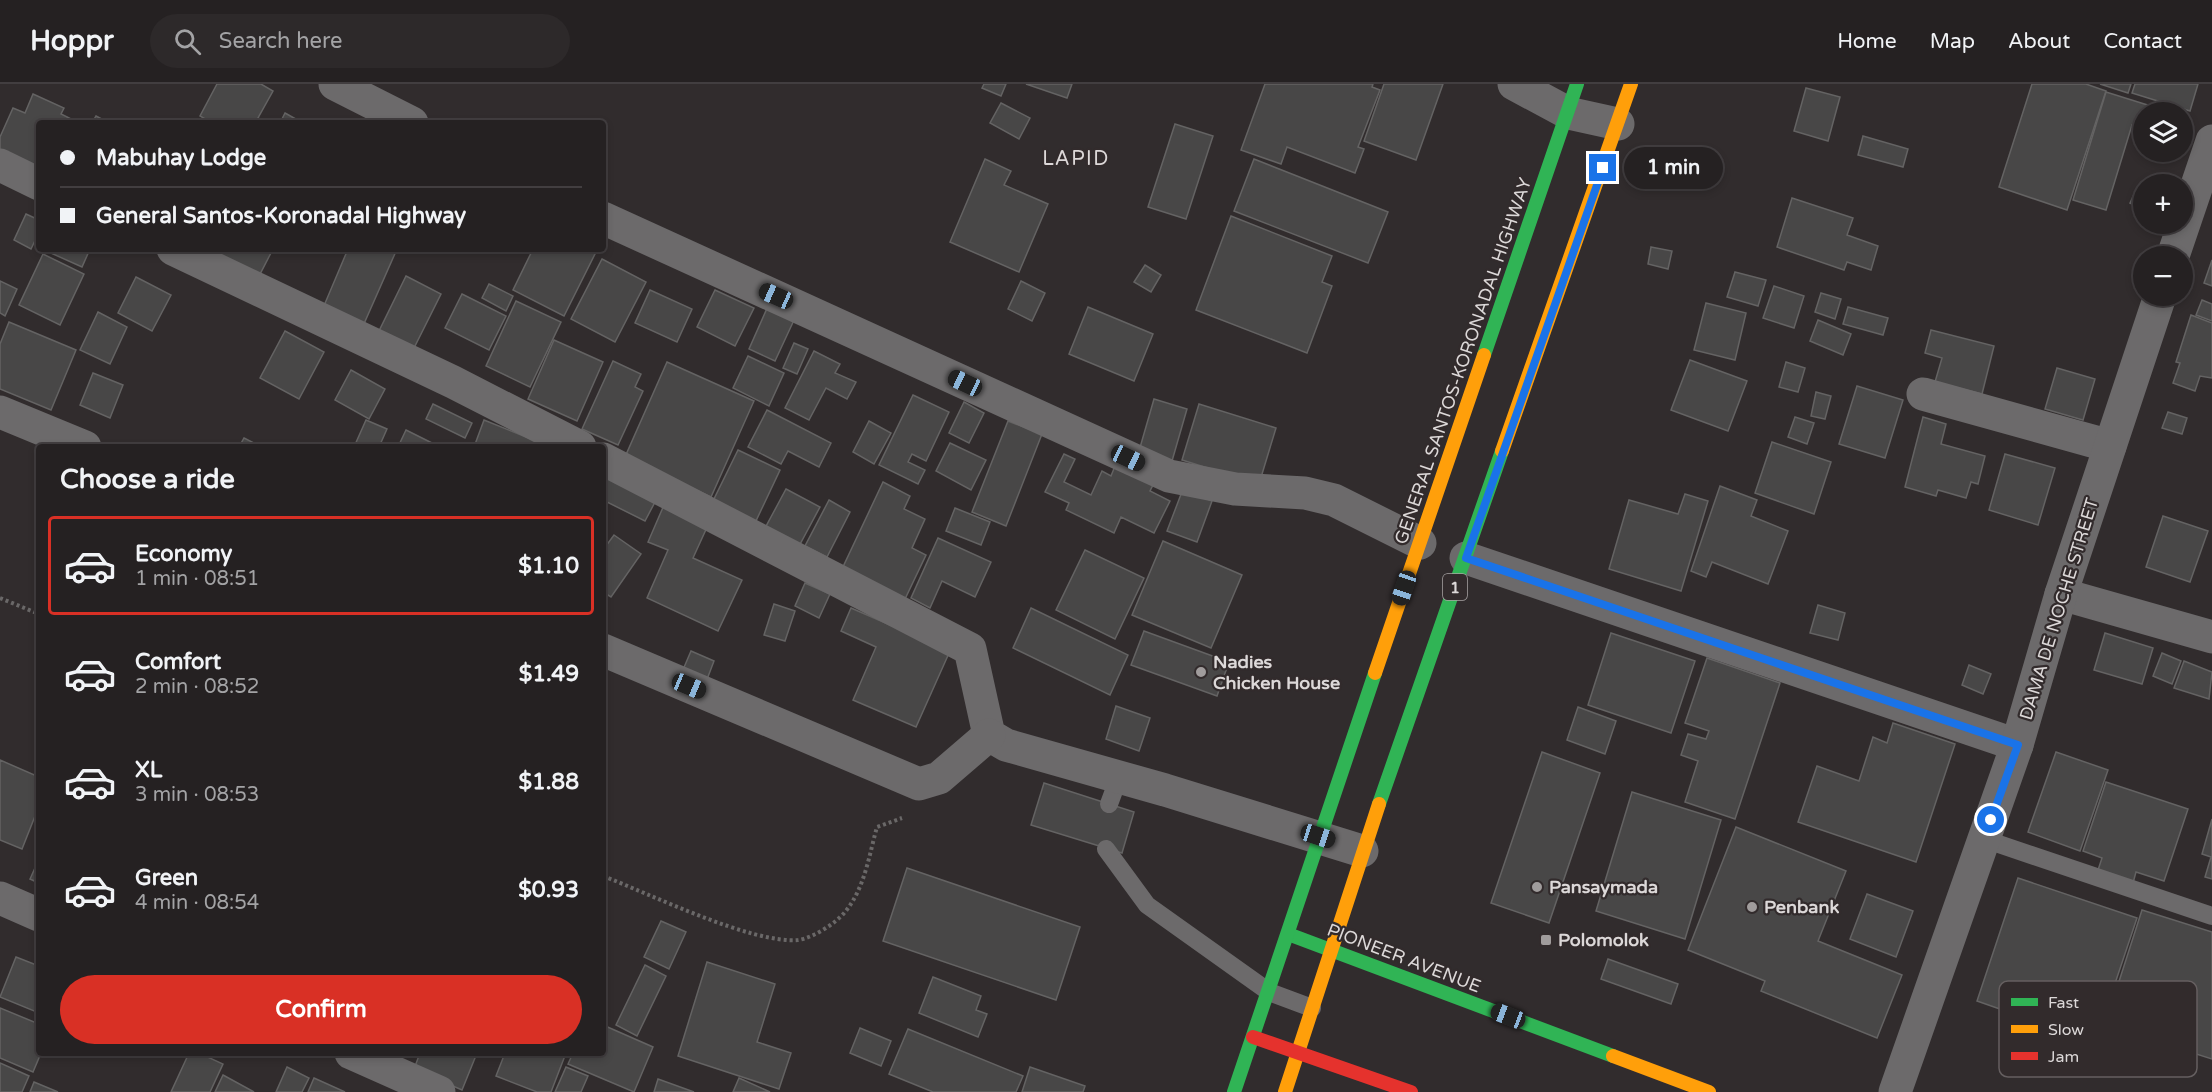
<!DOCTYPE html>
<html lang="en">
<head>
<meta charset="utf-8">
<style>
  :root { --surface:#252122; --page:#2d292a; --text:#f1f3f6; --muted:#a3a3a5; --line:#423e40; --accent:#d93025 }
  body { margin:0; font-family:"Varela Round",sans-serif; background:var(--page); color:var(--text); height:100vh; display:flex; flex-direction:column; font-size:22px; white-space:nowrap }
  * { box-sizing:border-box; margin:0 }
  p { font-size:20px; color:var(--muted) }
  .icon { flex:none; width:33px; height:33px; fill:none; stroke:currentColor; stroke-width:2; stroke-linecap:round; stroke-linejoin:round }
  .map { position:relative; flex:1; overflow:hidden }
  .panel { position:absolute; left:36px; top:360px; width:570px; height:612px; display:flex; flex-direction:column; background:var(--surface); border-radius:6px; box-shadow:0 3px 9px #0003,0 0 0 2px var(--line) }
  .panel>* { flex:none }
  .guide { position:absolute; left:36px; top:36px; width:570px; height:132px; border-radius:6px; box-shadow:0 3px 9px #0003,0 0 0 2px var(--line); display:grid; align-content:center; height:132px; padding:0 24px; background:var(--surface) }
  .controls { position:absolute; left:2133px; top:18px; display:grid; gap:12px }
  .controls a { display:grid; place-items:center; width:60px; height:60px; border-radius:50%; background:var(--surface); box-shadow:0 3px 9px #0003,0 0 0 2px var(--line); font-size:30px }
  .end { position:absolute; width:27px; height:27px; margin:-14px; border:8px solid #1a73e8; background:#fff; box-shadow:0 0 0 3px #fff }
  .from { border-radius:50% }
  .bubble { position:absolute; height:42px; border-radius:21px; background:var(--surface); box-shadow:0 3px 9px #0003,0 0 0 2px var(--line); font-size:20px; font-weight:700; line-height:42px; text-align:center }
  .car { position:absolute; width:18px; height:36px; margin:-18px -9px; border-radius:8px; box-shadow:0 0 4px 2px #0007; background:linear-gradient(#222 24%,#8ab4d8 0 40%,#222 0 76%,#8ab4d8 0 86%,#222 0) }
  .guide b { display:flex; align-items:center; gap:21px; height:57px; font-size:22px }
  .guide b+b { border-top:2px solid var(--line) }
  .guide i { width:15px; height:15px; background:var(--text) }
  ul { padding:0; list-style:none }
  li { display:flex; align-items:center; gap:18px; height:99px; margin:0 12px 9px; padding:0 12px; border:3px solid transparent; border-radius:6px }
  li div { flex:1 }
  li b { display:block; font-size:22px }
  li em { font-style:normal; font-weight:700 }
  li.active { border-color:var(--accent) }
  li>.icon { width:54px; height:54px; stroke-width:1.5 }
  h2 { padding:0 24px; font-size:27px; line-height:72px }
  .primary-button { display:flex; gap:12px; margin-top:auto; padding:12px 24px }
  .primary-button a { flex:1; height:69px; border-radius:36px; background:var(--accent); color:#fff; font-size:24px; font-weight:700; line-height:69px; text-align:center }
  header { display:flex; align-items:center; gap:36px; box-sizing:border-box; height:84px; padding:0 30px; background:var(--surface); border-bottom:2px solid var(--line) }
  header strong { font-size:28px }
  nav { display:flex; gap:33px; margin-inline-start:auto; font-size:21px }
  .search { width:420px; height:54px; background:var(--page); display:flex; align-items:center; gap:15px; box-sizing:border-box; padding:0 21px; border-radius:33px; color:var(--muted); font-size:22px }
  .map>svg:first-child { display:block }
  .building { fill:#484747; stroke:#646363; stroke-width:1.5 }
  .lines { fill:none; stroke-linecap:round; stroke-linejoin:round }
  .path { stroke:#6a6868; stroke-width:4; stroke-dasharray:3 3; stroke-linecap:butt }
  .lane { stroke:#6c6a6b; stroke-width:18 }
  .street { stroke:#6c6a6b; stroke-width:33 }
  .fast { stroke:#30b455; stroke-width:14 }
  .slow { stroke:#ff9f0a; stroke-width:14 }
  .jam { stroke:#e5322d; stroke-width:14 }
  .route { stroke:#1a73e8; stroke-width:8 }
  .poi-dot { fill:#a09c9c; stroke:#322b2c; stroke-width:2 }
  .labels { text-anchor:middle; stroke-width:4.5; stroke-linejoin:round; paint-order:stroke }
  .shield { fill:#322b2c; stroke:#a9a4a4; stroke-width:1.5 }
  .shield-label { font-size:16px; font-weight:bold; fill:#dcd8d8 }
  .street-label { font-size:18px; fill:#dcd8d8; stroke:#322b2c }
  .poi-label { font-size:18px; font-weight:bold; fill:#dcd8d8; stroke:#322b2c; text-anchor:start }
  .neighbourhood-label { font-size:20px; letter-spacing:1.5px; fill:#dcd8d8; stroke:#322b2c }
  .key { fill:#322b2c; stroke:#655f60; stroke-width:1.5 }
  .key-label { font-size:16px; fill:#dcd8d8 }
</style>
</head>
<body>
<header>
<strong>Hoppr</strong>
<div class="search"><svg class="icon" aria-label="search" viewBox="0 0 24 24"><circle cx="10" cy="10" r="6"/><path d="M15 15l6 6"/></svg>Search here</div>
<nav><a>Home</a><a>Map</a><a>About</a><a>Contact</a></nav>
</header>
<div class="map">
<svg width="2212" height="1008" viewBox="0 0 2212 1008">
  <rect width="100%" height="100%" fill="#312c2d"/>
  <!-- building -->
  <g class="building">
    <polygon points="217,0 261,0 273,7 258,34 268,39 212,39 200,32"/>
    <polygon points="984,0 1006,0 1001,12 982,4"/>
    <polygon points="1026,0 1072,0 1067,14"/>
    <polygon points="1265,0 1373,0 1372,3 1380,6 1358,63 1364,65 1355,89 1287,63 1281,80 1241,66"/>
    <polygon points="1384,0 1443,0 1416,76 1364,57"/>
    <polygon points="2032,0 2086,0 2106,7 2067,126 1999,103"/>
    <polygon points="2100,0 2131,0 2128,9"/>
    <polygon points="2135,0 2198,0 2190,27 2132,9"/>
    <polygon points="1806,4 1840,13 1828,57 1794,47"/>
    <polygon points="2106,8 2170,28 2144,28 2144,45 2132,41 2106,126 2073,116"/>
    <polygon points="33,10 64,24 61,30 77,38 39,39 39,77 36,83 0,66 0,53 13,24 25,29"/>
    <polygon points="1001,19 1030,34 1019,55 990,39"/>
    <polygon points="285,29 303,39 280,39"/>
    <polygon points="96,32 109,39 92,39"/>
    <polygon points="1175,40 1213,52 1186,135 1148,123"/>
    <polygon points="1863,52 1908,65 1903,83 1858,71"/>
    <polygon points="985,75 1011,87 1004,101 1048,120 1019,188 950,158"/>
    <polygon points="1254,75 1388,128 1368,179 1234,127"/>
    <polygon points="2137,104 2144,107 2144,125 2130,119"/>
    <polygon points="1792,114 1853,134 1847,151 1878,162 1871,186 1847,178 1844,186 1777,163"/>
    <polygon points="26,130 39,136 39,148 31,165 14,156"/>
    <polygon points="1231,132 1332,172 1322,198 1332,202 1307,269 1196,226"/>
    <polygon points="1651,163 1672,167 1668,185 1648,180"/>
    <polygon points="42,165 90,165 82,183"/>
    <polygon points="213,165 273,165 257,196 210,172"/>
    <polygon points="348,165 397,165 363,242 323,224"/>
    <polygon points="533,165 586,165 595,170 564,232 513,206"/>
    <polygon points="43,170 84,190 60,241 19,221"/>
    <polygon points="602,175 646,198 615,258 571,235"/>
    <polygon points="2212,176 2212,202 2204,199"/>
    <polygon points="1145,181 1161,191 1151,208 1134,198"/>
    <polygon points="1735,188 1766,196 1758,222 1727,213"/>
    <polygon points="406,192 441,210 413,266 378,249"/>
    <polygon points="136,193 171,211 152,247 118,229"/>
    <polygon points="0,197 17,205 5,232 0,229"/>
    <polygon points="1021,197 1045,209 1032,237 1008,225"/>
    <polygon points="489,200 513,212 506,227 482,214"/>
    <polygon points="1774,202 1804,212 1794,244 1763,234"/>
    <polygon points="650,206 692,225 677,258 635,239"/>
    <polygon points="715,206 754,224 735,262 697,243"/>
    <polygon points="1821,209 1841,215 1835,235 1815,228"/>
    <polygon points="462,210 506,232 489,266 445,244"/>
    <polygon points="2202,216 2212,220 2212,237 2196,231"/>
    <polygon points="516,217 561,238 530,303 486,282"/>
    <polygon points="1706,219 1746,229 1735,276 1694,266"/>
    <polygon points="768,222 795,234 775,277 749,265"/>
    <polygon points="1088,223 1153,250 1134,297 1069,270"/>
    <polygon points="1848,223 1888,234 1883,251 1843,240"/>
    <polygon points="98,228 127,243 110,280 80,266"/>
    <polygon points="2191,231 2212,239 2212,294 2200,292 2195,307 2173,299 2180,279 2176,278"/>
    <polygon points="1818,236 1851,250 1843,271 1810,257"/>
    <polygon points="9,238 76,266 51,326 0,305 0,260"/>
    <polygon points="1931,246 1994,262 1982,310 1935,298 1942,274 1925,269"/>
    <polygon points="285,247 324,268 299,315 260,294"/>
    <polygon points="554,256 603,278 577,337 528,315"/>
    <polygon points="794,259 808,265 797,290 783,284"/>
    <polygon points="814,267 840,280 835,289 856,298 847,315 826,304 809,336 785,324"/>
    <polygon points="748,272 784,289 769,322 733,304"/>
    <polygon points="1690,276 1747,297 1728,347 1671,326"/>
    <polygon points="613,277 641,290 635,303 643,307 618,361 582,345"/>
    <polygon points="667,278 754,317 711,413 625,373"/>
    <polygon points="1786,278 1805,284 1798,308 1779,303"/>
    <polygon points="2057,284 2095,295 2083,336 2045,325"/>
    <polygon points="351,286 385,305 369,335 335,316"/>
    <polygon points="93,289 123,301 110,334 80,321"/>
    <polygon points="1857,302 1903,316 1885,374 1839,360"/>
    <polygon points="1816,308 1831,312 1825,335 1811,332"/>
    <polygon points="913,311 949,328 926,377 912,370 908,378 925,386 918,400 879,381"/>
    <polygon points="1154,315 1187,325 1172,377 1139,367"/>
    <polygon points="964,318 984,329 969,359 949,349"/>
    <polygon points="433,320 472,339 465,354 426,335"/>
    <polygon points="1199,320 1276,344 1259,400 1182,376"/>
    <polygon points="767,326 831,359 819,383 788,367 781,380 748,363"/>
    <polygon points="2168,328 2187,334 2182,350 2162,344"/>
    <polygon points="1795,333 1814,339 1807,360 1788,353"/>
    <polygon points="1923,333 1946,340 1941,360 1985,372 1978,400 1971,398 1966,414 1938,406 1936,412 1905,403"/>
    <polygon points="366,336 387,345 379,363 354,363"/>
    <polygon points="484,336 541,359 539,363 474,363"/>
    <polygon points="869,337 891,349 874,380 853,368"/>
    <polygon points="1008,337 1042,350 1006,442 972,428"/>
    <polygon points="406,346 440,363 398,363"/>
    <polygon points="244,354 262,363 239,363"/>
    <polygon points="1772,358 1831,378 1814,430 1755,409"/>
    <polygon points="950,359 986,376 971,406 936,387"/>
    <polygon points="738,366 780,386 755,439 712,419"/>
    <polygon points="1064,370 1075,375 1064,398 1091,411 1102,387 1111,392 1117,377 1156,395 1150,407 1170,417 1154,449 1121,433 1114,449 1066,426 1069,419 1045,408"/>
    <polygon points="2005,370 2055,384 2038,441 1989,426"/>
    <polygon points="603,392 655,418 645,437 603,416"/>
    <polygon points="883,398 910,412 904,425 925,435 912,464 926,471 905,515 842,485"/>
    <polygon points="1720,402 1757,416 1751,432 1788,447 1768,500 1712,478 1706,493 1691,487"/>
    <polygon points="786,405 820,423 798,464 764,446"/>
    <polygon points="1183,405 1212,417 1197,458 1167,447"/>
    <polygon points="1685,410 1708,417 1681,507 1609,485 1629,416 1678,430"/>
    <polygon points="829,416 850,428 827,473 805,462"/>
    <polygon points="664,421 708,441 693,474 742,496 718,547 647,514 668,466 648,458"/>
    <polygon points="955,424 990,438 981,461 946,447"/>
    <polygon points="2163,432 2208,447 2190,498 2146,483"/>
    <polygon points="614,451 641,470 611,513 603,508 603,466"/>
    <polygon points="938,454 991,478 975,513 942,497 930,524 911,514"/>
    <polygon points="1163,457 1242,491 1211,564 1132,531"/>
    <polygon points="1085,466 1144,494 1115,555 1056,526"/>
    <polygon points="805,499 830,510 819,534 795,522"/>
    <polygon points="774,520 795,527 785,557 764,551"/>
    <polygon points="1818,521 1845,529 1838,556 1810,549"/>
    <polygon points="851,524 950,567 916,643 853,616 876,563 841,547"/>
    <polygon points="1031,524 1128,571 1110,611 1013,564"/>
    <polygon points="1144,547 1229,578 1217,612 1131,581"/>
    <polygon points="1611,549 1695,577 1671,649 1588,621"/>
    <polygon points="2105,549 2153,564 2142,600 2094,586"/>
    <polygon points="691,567 714,577 706,598 682,588"/>
    <polygon points="2162,569 2181,577 2172,600 2153,592"/>
    <polygon points="1707,574 1780,599 1735,735 1685,718 1698,677 1681,671 1688,650 1706,655 1709,647 1685,639"/>
    <polygon points="2184,577 2212,588 2209,615 2174,604"/>
    <polygon points="1969,581 1991,590 1983,610 1962,601"/>
    <polygon points="1116,622 1150,634 1139,667 1106,655"/>
    <polygon points="1578,623 1616,637 1605,670 1567,656"/>
    <polygon points="1893,639 1955,660 1916,778 1798,738 1817,682 1859,697 1873,653 1887,659"/>
    <polygon points="1542,668 1600,689 1549,839 1491,819"/>
    <polygon points="2056,668 2108,686 2080,767 2028,748"/>
    <polygon points="0,676 39,693 39,722 22,765 0,756"/>
    <polygon points="2106,698 2188,725 2164,797 2136,788 2133,799 2098,786 2102,774 2083,767"/>
    <polygon points="1044,699 1134,728 1122,769 1031,741"/>
    <polygon points="1632,708 1721,736 1685,855 1596,827"/>
    <polygon points="2212,735 2212,795 2205,793 2211,773 2202,770"/>
    <polygon points="1736,743 1846,787 1818,857 1902,891 1877,954 1761,907 1765,897 1688,866"/>
    <polygon points="39,775 39,799 30,795"/>
    <polygon points="907,784 1080,843 1056,916 883,857"/>
    <polygon points="2018,794 2137,834 2095,959 2053,944 2047,961 2011,948 2017,931 1977,917"/>
    <polygon points="1867,810 1913,827 1896,873 1850,855"/>
    <polygon points="2142,826 2212,848 2212,975 2105,941"/>
    <polygon points="661,837 686,848 669,885 644,873"/>
    <polygon points="16,873 39,882 39,929 0,913"/>
    <polygon points="1608,875 1678,900 1671,920 1601,895"/>
    <polygon points="707,878 775,900 757,958 791,969 779,1005 678,972"/>
    <polygon points="645,881 666,892 637,952 616,941"/>
    <polygon points="933,893 981,912 976,926 987,930 978,953 919,929"/>
    <polygon points="0,924 39,940 41,969 33,988 0,974"/>
    <polygon points="603,941 653,963 634,1008 568,980 573,969 603,969"/>
    <polygon points="860,944 891,957 881,982 850,969"/>
    <polygon points="908,945 1023,992 1016,1008 933,1008 889,990"/>
    <polygon points="189,969 199,969 223,980 210,1008 171,1008"/>
    <polygon points="420,969 477,969 462,1006 414,985"/>
    <polygon points="505,969 566,969 551,1008 537,1008 496,992"/>
    <polygon points="0,979 29,992 22,1008 0,1008"/>
    <polygon points="287,983 309,994 302,1008 276,1008"/>
    <polygon points="566,983 588,992 581,1008 555,1008"/>
    <polygon points="1030,983 1085,1002 1083,1008 1022,1008"/>
    <polygon points="223,991 254,1008 215,1008"/>
    <polygon points="314,994 345,1008 308,1008"/>
    <polygon points="739,994 770,1008 733,1008"/>
    <polygon points="658,995 694,1008 654,1008"/>
    <polygon points="34,998 58,1008 30,1008"/>
  </g>
  <g class="lines">
    <!-- path -->
    <g class="path">
      <polyline points="0,514 39,530"/>
      <path d="M603 792C650 810 752 860 798 856 813 854 836 839 845 828 865 804 869 771 877 743L902 734"/>
    </g>
    <!-- lane -->
    <g class="lane">
      <polyline points="1109,720 1119,693"/>
      <polyline points="1984,755 2212,832"/>
      <polyline points="1106,765 1147,821 1269,908 1312,924"/>
    </g>
    <!-- street -->
    <g class="street">
      <polyline points="335,0 412,39"/>
      <polyline points="1514,0 1568,29 1618,40"/>
      <polyline points="0,81 39,100"/>
      <polyline points="603,134 1169,392 1235,405 1305,409 1334,416 1420,459"/>
      <polyline points="173,165 453,298 580,363"/>
      <polyline points="2173,172 2212,57"/>
      <polyline points="1923,310 2110,362"/>
      <polyline points="0,328 85,363"/>
      <polyline points="603,375 970,565 989,651 1006,661 1165,706 1362,767"/>
      <polyline points="1466,474 2017,661"/>
      <polyline points="2061,510 2212,553"/>
      <polyline points="603,566 919,700 939,694 989,651"/>
      <polyline points="0,814 39,831"/>
      <polyline points="351,969 439,1008"/>
      <polyline points="1895,1008 2017,661 2061,510 2160,212"/>
    </g>
    <!-- fast -->
    <g class="fast">
      <polyline points="1484,271 1577,0"/>
      <polyline points="1379,720 1502,367"/>
      <polyline points="1288,850 1613,972"/>
      <polyline points="1234,1008 1375,589"/>
    </g>
    <!-- slow -->
    <g class="slow">
      <polyline points="1502,367 1631,0"/>
      <polyline points="1375,589 1484,271"/>
      <polyline points="1613,972 1709,1008"/>
      <polyline points="1285,1008 1379,720"/>
    </g>
    <!-- jam -->
    <polyline class="jam" points="1253,953 1411,1008"/>
  </g>
  <g class="lines">
    <!-- route -->
    <polyline class="route" points="1603,84 1466,474 2018,661 1991,736"/>
  </g>
  <!-- markers -->
  <g class="poi-dot">
    <circle cx="1201" cy="588" r="6"/>
    <circle cx="1537" cy="803" r="6"/>
    <circle cx="1752" cy="823" r="6"/>
    <rect x="1540" y="850" width="12" height="12" rx="3"/>
  </g>
  <g class="labels">
    <!-- shield labels -->
    <rect class="shield" x="1443" y="490" width="24" height="26" rx="4.5"/>
    <g class="shield-label">
      <text x="1455" y="509">1</text>
    </g>
    <!-- street labels -->
    <g class="street-label">
      <text transform="translate(1463 277) rotate(-71)" y="6">GENERAL SANTOS-KORONADAL HIGHWAY</text>
      <text transform="translate(2059 525) rotate(-73)" y="6">DAMA DE NOCHE STREET</text>
      <text transform="translate(1404 874) rotate(21)" y="6">PIONEER AVENUE</text>
    </g>
    <!-- poi labels -->
    <g class="poi-label">
      <text x="1213" y="584">Nadies<tspan x="1213" dy="21">Chicken House</tspan></text>
      <text x="1549" y="809">Pansaymada</text>
      <text x="1764" y="829">Penbank</text>
      <text x="1558" y="862">Polomolok</text>
    </g>
    <!-- neighbourhood labels -->
    <g class="neighbourhood-label">
      <text x="1076" y="81">LAPID</text>
    </g>
  </g>
  <!-- legend -->
  <rect x="1999" y="897" width="198" height="96" rx="9" class="key"/>
  <rect x="2011" y="914" width="27" height="8" fill="#30b455"/>
  <rect x="2011" y="941" width="27" height="8" fill="#ff9f0a"/>
  <rect x="2011" y="968" width="27" height="8" fill="#e5322d"/>
  <g class="key-label">
    <text x="2048" y="924">Fast</text>
    <text x="2048" y="951">Slow</text>
    <text x="2048" y="978">Jam</text>
  </g>
</svg>
<div class="controls">
<a><svg class="icon" aria-label="layers" viewBox="0 0 24 24"><path d="M12 4l9 5-9 5-9-5zM3 14l9 5 9-5"/></svg></a>
<a>+</a>
<a>−</a>
</div>
<i class="end from" style="left:1991px;top:736px"></i>
<i class="end" style="left:1603px;top:84px"></i>
<div class="bubble" style="left:1624px;top:63px;width:99px">1 min</div>
<i class="car" style="left:776px;top:212px;rotate:294deg"></i>
<i class="car" style="left:965px;top:299px;rotate:295deg"></i>
<i class="car" style="left:1128px;top:374px;rotate:115deg"></i>
<i class="car" style="left:1404px;top:504px;rotate:199deg"></i>
<i class="car" style="left:689px;top:602px;rotate:113deg"></i>
<i class="car" style="left:1318px;top:752px;rotate:108deg"></i>
<i class="car" style="left:1508px;top:932px;rotate:291deg"></i>
<div class="guide">
<b><i class="from"></i>Mabuhay Lodge</b>
<b><i></i>General Santos-Koronadal Highway</b>
</div>
<section class="panel">
<h2>Choose a ride</h2>
<ul>
<li class="active"><svg class="icon" aria-label="car" viewBox="0 0 24 24"><path d="M5 17H2v-5l4-1 3-4h7l3 4 3 1v5h-3M9 17h6M6 11h13"/><circle cx="7" cy="17" r="2"/><circle cx="17" cy="17" r="2"/></svg><div><b>Economy</b><p>1 min · 08:51</p></div><em>$1.10</em></li>
<li><svg class="icon" aria-label="car" viewBox="0 0 24 24"><path d="M5 17H2v-5l4-1 3-4h7l3 4 3 1v5h-3M9 17h6M6 11h13"/><circle cx="7" cy="17" r="2"/><circle cx="17" cy="17" r="2"/></svg><div><b>Comfort</b><p>2 min · 08:52</p></div><em>$1.49</em></li>
<li><svg class="icon" aria-label="car" viewBox="0 0 24 24"><path d="M5 17H2v-5l4-1 3-4h7l3 4 3 1v5h-3M9 17h6M6 11h13"/><circle cx="7" cy="17" r="2"/><circle cx="17" cy="17" r="2"/></svg><div><b>XL</b><p>3 min · 08:53</p></div><em>$1.88</em></li>
<li><svg class="icon" aria-label="car" viewBox="0 0 24 24"><path d="M5 17H2v-5l4-1 3-4h7l3 4 3 1v5h-3M9 17h6M6 11h13"/><circle cx="7" cy="17" r="2"/><circle cx="17" cy="17" r="2"/></svg><div><b>Green</b><p>4 min · 08:54</p></div><em>$0.93</em></li>
</ul>
<div class="primary-button"><a>Confirm</a></div>
</section>
</div>
</body>
</html>
